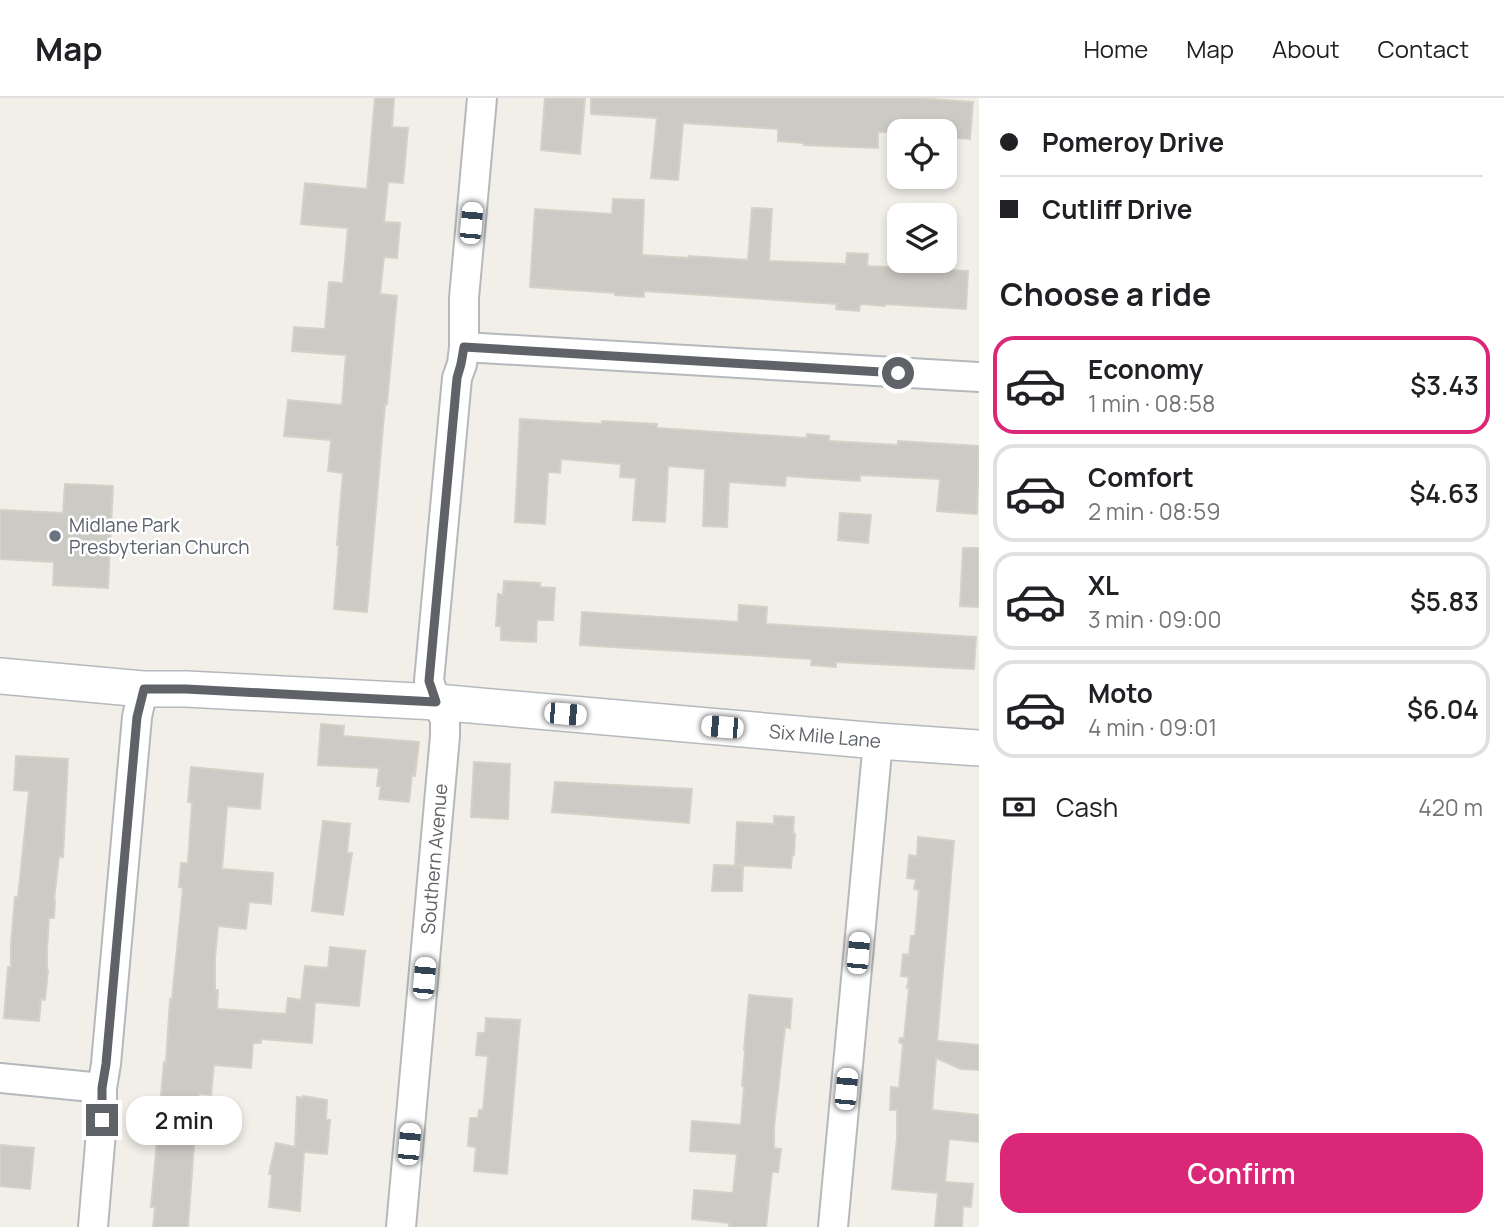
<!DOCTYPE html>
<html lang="en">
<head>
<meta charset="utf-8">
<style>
  :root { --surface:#fff; --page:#f6f6f6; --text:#202124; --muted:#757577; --line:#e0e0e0; --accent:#db2777 }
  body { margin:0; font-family:Manrope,sans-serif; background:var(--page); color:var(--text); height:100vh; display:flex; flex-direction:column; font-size:26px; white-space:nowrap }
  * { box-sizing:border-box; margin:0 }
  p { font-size:23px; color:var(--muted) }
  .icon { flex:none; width:38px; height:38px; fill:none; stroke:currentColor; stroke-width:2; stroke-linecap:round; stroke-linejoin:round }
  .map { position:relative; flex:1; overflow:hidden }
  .panel { display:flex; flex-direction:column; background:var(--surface); width:525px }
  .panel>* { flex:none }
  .guide { display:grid; align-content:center; height:154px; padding:0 21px; background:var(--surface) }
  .tools { position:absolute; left:887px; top:21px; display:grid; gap:14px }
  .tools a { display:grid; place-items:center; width:70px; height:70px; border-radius:14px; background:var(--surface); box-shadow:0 4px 10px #0003; font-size:35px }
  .end { position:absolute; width:32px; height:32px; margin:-16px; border:9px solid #5f6368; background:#fff; box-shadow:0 0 0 4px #fff }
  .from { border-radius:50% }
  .bubble { position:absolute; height:49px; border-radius:21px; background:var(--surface); box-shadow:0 4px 10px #0003; font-size:23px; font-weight:600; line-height:49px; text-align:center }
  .car { position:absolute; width:21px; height:42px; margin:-21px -10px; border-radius:9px; box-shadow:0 0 5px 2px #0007; background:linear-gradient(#fff 24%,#345 0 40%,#fff 0 76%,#345 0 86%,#fff 0) }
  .guide b { display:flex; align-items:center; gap:24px; height:66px; font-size:26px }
  .guide b+b { border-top:2px solid var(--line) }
  .guide i { width:18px; height:18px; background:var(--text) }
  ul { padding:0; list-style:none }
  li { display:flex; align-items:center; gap:21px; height:98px; margin:0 14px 10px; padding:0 7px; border:4px solid var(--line); border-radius:21px }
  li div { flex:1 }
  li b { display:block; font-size:26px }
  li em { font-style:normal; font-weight:600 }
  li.current { border-color:var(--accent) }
  li>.icon { width:63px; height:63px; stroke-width:1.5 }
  h2 { padding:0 21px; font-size:32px; line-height:84px }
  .pay { display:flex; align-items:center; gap:18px; height:77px; padding:0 21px; font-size:26px }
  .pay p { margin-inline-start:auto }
  .cta { display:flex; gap:14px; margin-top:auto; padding:14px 21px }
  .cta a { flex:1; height:80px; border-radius:21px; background:var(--accent); color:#fff; font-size:28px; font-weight:600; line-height:80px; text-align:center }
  header { display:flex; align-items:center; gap:42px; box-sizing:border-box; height:98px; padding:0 35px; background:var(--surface); border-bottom:2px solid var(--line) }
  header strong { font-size:33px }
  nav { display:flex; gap:38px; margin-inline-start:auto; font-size:24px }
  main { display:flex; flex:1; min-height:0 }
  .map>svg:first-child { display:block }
  .building { fill:#cccac5; stroke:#d6d1c6; stroke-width:2 }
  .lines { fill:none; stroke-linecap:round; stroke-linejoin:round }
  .minor-casing { stroke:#b5b8bc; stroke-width:32 }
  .tertiary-casing { stroke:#b5b8bc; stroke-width:38 }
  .minor { stroke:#fff; stroke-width:28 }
  .tertiary { stroke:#fff; stroke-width:35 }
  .route { stroke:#5f6368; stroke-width:9 }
  .worship-dot { fill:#6b7280; stroke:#fff; stroke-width:2.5 }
  .labels { text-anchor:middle; stroke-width:5; stroke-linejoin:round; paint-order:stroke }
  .worship-label { font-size:19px; fill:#5b616d; stroke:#fff; text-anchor:start }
  .street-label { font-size:19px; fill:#5f6368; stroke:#fff }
</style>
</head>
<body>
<header>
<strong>Map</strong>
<nav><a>Home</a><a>Map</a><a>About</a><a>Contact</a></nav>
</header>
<main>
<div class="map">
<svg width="979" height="1129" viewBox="0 0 979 1129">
  <rect width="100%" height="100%" fill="#f1efe8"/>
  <!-- building -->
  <g class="building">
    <polygon points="375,0 394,0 392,29 408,30 403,85 388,84 384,124 400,125 397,160 384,159 380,196 397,198 387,306 385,306 367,514 334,511 339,447 337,447 343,375 328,373 331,342 284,338 288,302 342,307 346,257 292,253 294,229 325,231 329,184 343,185 348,130 301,126 305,85 367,91"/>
    <polygon points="545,0 585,0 580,56 541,52"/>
    <polygon points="591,0 917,0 973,4 970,41 945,39 945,33 878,34 878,50 804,47 804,45 778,43 778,31 683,25 678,82 651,80 657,20 591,16"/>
    <polygon points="613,101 644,102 642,157 689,160 689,158 748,162 752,110 772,111 769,163 846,166 847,155 868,156 867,168 968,173 966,211 885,206 885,208 860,206 859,213 836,211 837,206 644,193 644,199 615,197 615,195 530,189 535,111 612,116"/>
    <polygon points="520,321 602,326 602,323 657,326 657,330 807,340 807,336 829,338 829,343 898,347 898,343 979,348 977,416 937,413 940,381 860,377 860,383 786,378 785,388 729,384 727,429 703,428 705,371 668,368 665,424 633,422 636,380 620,379 621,366 561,361 560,375 548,374 545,426 515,424"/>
    <polygon points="65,386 113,388 108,490 53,487 54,464 0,461 0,412 63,415"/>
    <polygon points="840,415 871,417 868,445 838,442"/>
    <polygon points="963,450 979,450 979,509 960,508"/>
    <polygon points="504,483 540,485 540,489 555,490 553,522 537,522 536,544 501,542 501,528 496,528 498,496 503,497"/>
    <polygon points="739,507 767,509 766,526 976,539 974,571 836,564 836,569 811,567 812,561 580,547 582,514 738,524"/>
    <polygon points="321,626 344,628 343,638 419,644 415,678 412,677 409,704 379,701 381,688 377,688 379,670 318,667"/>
    <polygon points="16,658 68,661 63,759 59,758 54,802 55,802 54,820 49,820 47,851 47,872 48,872 45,902 41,901 39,923 4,920 8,869 11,869 11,847 15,799 18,799 29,693 14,692"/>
    <polygon points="474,664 510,666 508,721 471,719"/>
    <polygon points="191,669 263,676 260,711 227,708 222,771 273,775 271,806 249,804 246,831 218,828 215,860 215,892 218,892 217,911 286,916 288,900 301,902 305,868 328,870 330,849 365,853 359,908 315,904 312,945 261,941 261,945 253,945 251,970 214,967 211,997 199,996 198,1006 197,1006 188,1129 153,1129 155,1109 151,1109 164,964 166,965 170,901 172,901 183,790 179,789 181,765 188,765 192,705 188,704"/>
    <polygon points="555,684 692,691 689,725 552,714"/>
    <polygon points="774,718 794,719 793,736 795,736 794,757 792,757 791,770 735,767 737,724 774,726"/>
    <polygon points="323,723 350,726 347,755 352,755 343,817 312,813"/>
    <polygon points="918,739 954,743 937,943 979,947 979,972 961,971 936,960 932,1012 979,1017 979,1044 949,1041 945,1084 973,1086 971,1109 963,1108 962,1129 935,1129 938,1095 892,1091 897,1040 897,1012 890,1012 891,989 899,990 903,946 899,944 900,940 904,940 909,890 907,890 909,879 901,878 903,856 909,857 911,838 915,838 919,792 914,791 916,781 907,780 909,757 917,758"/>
    <polygon points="714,767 743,768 742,793 712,793"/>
    <polygon points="749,897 792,901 790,930 785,929 774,1029 774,1050 781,1051 778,1074 772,1074 766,1129 729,1129 729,1125 692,1121 694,1092 733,1095 737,1056 690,1053 692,1023 741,1027 744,988 742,988 745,953 744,952"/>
    <polygon points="486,920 520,922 507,1076 474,1073 476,1049 468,1048 470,1020 478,1020 479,1012 483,1012 488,958 476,957 478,935 485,935"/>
    <polygon points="303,998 327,1002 326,1022 330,1022 327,1056 304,1054 300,1113 269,1109 272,1076 269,1076 276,1045 295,1049 297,999 303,1000"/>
    <polygon points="0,1047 34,1050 30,1091 0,1088"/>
  </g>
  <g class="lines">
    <!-- minor casing -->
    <g class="minor-casing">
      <g id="minor">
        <polyline points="464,249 979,279"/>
        <polyline points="0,980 102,990"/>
        <polyline points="93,1129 102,1022 102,990 106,966 137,619 143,591"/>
        <polyline points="401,1129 445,638 445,621 436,604 429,583 457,280 462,266 464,249 464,200 482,0"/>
        <polyline points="833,1129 878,643"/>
      </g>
    </g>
    <!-- tertiary casing -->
    <g class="tertiary-casing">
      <polyline id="tertiary" points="0,578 143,591 186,591 436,604 878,643 979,650"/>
    </g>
    <!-- minor -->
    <use href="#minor" class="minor"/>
    <!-- tertiary -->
    <use href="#tertiary" class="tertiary"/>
  </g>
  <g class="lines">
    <!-- route -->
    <polyline class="route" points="102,1022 102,990 106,966 137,619 144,591 186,591 436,604 429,583 457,280 461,266 464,249 898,275"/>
  </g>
  <!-- markers -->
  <circle class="worship-dot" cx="55" cy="438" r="7"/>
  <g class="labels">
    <!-- worship labels -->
    <g class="worship-label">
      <text x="69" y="434">Midlane Park<tspan x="69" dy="22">Presbyterian Church</tspan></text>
    </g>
    <!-- street labels -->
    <g class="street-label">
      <text transform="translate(825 638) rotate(5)" y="7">Six Mile Lane</text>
      <text transform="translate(434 761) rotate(-85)" y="7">Southern Avenue</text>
    </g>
  </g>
</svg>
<div class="tools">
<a><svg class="icon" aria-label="locate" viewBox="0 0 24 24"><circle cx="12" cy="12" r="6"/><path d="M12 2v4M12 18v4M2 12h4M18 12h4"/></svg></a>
<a><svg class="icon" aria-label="layers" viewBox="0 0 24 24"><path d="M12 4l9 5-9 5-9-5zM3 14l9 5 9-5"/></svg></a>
</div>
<i class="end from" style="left:898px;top:275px"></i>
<i class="end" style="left:102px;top:1022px"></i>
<div class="bubble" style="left:126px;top:998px;width:116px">2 min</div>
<i class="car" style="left:471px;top:125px;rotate:5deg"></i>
<i class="car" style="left:565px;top:616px;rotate:95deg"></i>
<i class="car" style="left:722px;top:629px;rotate:275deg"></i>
<i class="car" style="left:858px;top:855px;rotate:5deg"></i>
<i class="car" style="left:424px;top:880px;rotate:5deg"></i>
<i class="car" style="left:846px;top:991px;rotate:5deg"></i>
<i class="car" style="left:409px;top:1046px;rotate:5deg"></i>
</div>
<section class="panel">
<div class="guide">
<b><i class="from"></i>Pomeroy Drive</b>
<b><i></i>Cutliff Drive</b>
</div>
<h2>Choose a ride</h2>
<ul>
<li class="current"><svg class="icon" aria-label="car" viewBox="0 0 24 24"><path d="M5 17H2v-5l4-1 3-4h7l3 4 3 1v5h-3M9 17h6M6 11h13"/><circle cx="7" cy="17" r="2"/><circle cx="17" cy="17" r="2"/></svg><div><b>Economy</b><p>1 min · 08:58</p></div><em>$3.43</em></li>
<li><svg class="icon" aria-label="car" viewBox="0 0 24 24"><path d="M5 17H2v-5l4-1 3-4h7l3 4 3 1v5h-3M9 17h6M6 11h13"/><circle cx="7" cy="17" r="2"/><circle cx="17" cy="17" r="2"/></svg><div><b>Comfort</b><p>2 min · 08:59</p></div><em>$4.63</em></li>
<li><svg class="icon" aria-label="car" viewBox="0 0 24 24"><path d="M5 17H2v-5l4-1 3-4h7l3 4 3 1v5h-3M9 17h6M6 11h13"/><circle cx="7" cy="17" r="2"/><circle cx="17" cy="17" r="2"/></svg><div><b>XL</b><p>3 min · 09:00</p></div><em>$5.83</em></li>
<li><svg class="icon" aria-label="car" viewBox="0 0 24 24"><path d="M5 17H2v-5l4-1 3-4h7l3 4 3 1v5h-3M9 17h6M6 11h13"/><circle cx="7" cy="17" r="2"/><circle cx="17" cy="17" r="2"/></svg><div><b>Moto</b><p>4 min · 09:01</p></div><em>$6.04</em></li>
</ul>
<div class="pay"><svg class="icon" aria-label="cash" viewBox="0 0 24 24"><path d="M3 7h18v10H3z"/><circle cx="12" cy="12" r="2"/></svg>Cash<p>420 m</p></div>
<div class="cta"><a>Confirm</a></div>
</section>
</main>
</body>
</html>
